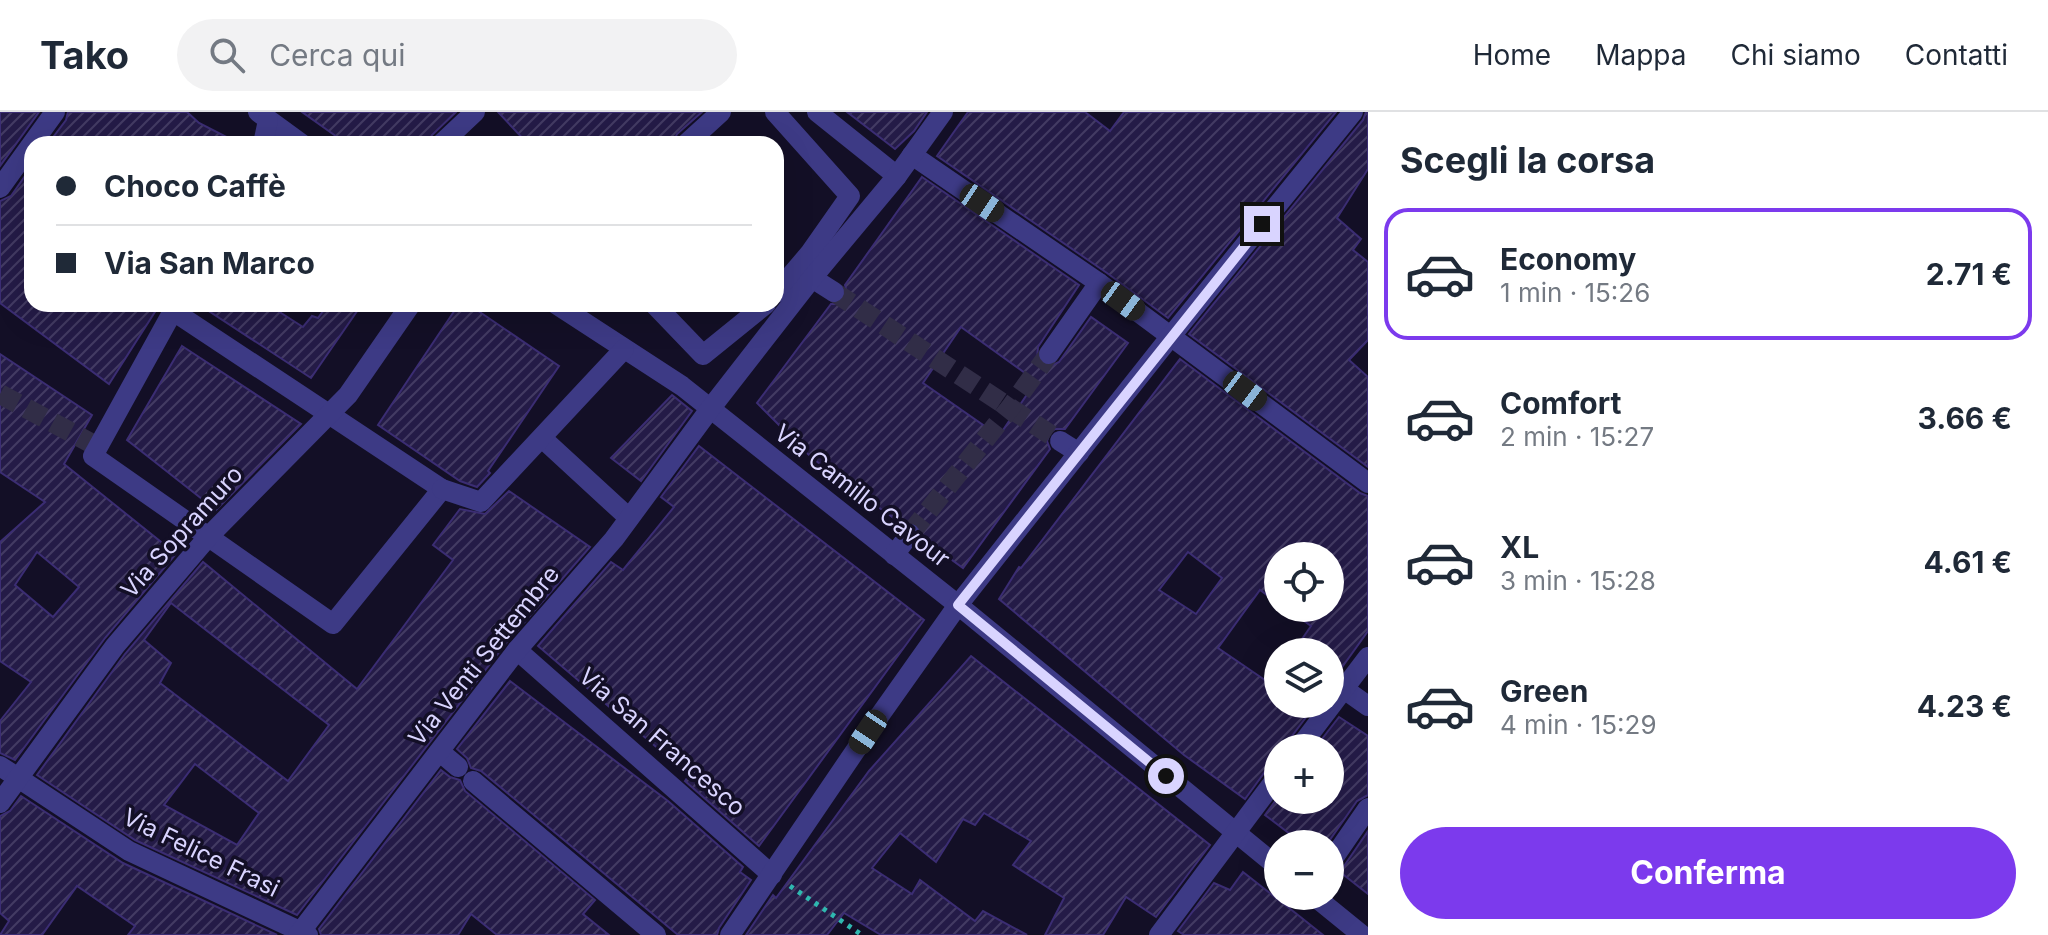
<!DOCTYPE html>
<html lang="it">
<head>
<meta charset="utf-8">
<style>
  :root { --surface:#fff; --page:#f2f2f3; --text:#1f2937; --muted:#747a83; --line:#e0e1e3; --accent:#7c3aed }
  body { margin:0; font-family:Inter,sans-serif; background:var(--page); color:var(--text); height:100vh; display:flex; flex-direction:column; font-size:30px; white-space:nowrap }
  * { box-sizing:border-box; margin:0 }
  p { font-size:26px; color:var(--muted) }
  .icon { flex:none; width:44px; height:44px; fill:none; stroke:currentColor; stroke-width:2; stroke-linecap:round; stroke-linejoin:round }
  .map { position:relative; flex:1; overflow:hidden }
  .side { display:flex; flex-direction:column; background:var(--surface); width:680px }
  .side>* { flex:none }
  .hud { position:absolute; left:24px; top:24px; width:760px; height:176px; border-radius:24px; box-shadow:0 8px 32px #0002; display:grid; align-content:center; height:176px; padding:0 32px; background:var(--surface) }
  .fabs { position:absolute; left:1264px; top:430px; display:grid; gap:16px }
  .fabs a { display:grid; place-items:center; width:80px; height:80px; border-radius:50%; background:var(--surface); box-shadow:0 8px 32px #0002; font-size:40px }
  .end { position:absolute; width:36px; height:36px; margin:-18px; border:10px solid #d9d4ff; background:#111; box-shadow:0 0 0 4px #111 }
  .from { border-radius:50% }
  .car { position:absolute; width:24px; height:48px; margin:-24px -12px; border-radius:10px; box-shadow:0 0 6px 2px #0007; background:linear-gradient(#222 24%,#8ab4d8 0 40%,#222 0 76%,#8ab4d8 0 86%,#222 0) }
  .hud b { display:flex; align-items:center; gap:28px; height:76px; font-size:30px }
  .hud b+b { border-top:2px solid var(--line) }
  .hud i { width:20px; height:20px; background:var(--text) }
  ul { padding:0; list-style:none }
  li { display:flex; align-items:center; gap:24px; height:132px; margin:0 16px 12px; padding:0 16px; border:4px solid transparent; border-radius:24px }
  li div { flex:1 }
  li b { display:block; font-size:30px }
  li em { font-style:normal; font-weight:700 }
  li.on { border-color:var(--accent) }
  li>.icon { width:72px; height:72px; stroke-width:1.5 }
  h2 { padding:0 32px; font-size:36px; line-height:96px }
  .action { display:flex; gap:16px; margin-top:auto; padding:16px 32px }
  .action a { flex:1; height:92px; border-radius:48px; background:var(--accent); color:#fff; font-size:32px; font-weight:700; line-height:92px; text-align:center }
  header { display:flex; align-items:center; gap:48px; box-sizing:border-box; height:112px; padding:0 40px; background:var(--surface); border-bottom:2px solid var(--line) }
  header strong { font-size:38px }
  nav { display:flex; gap:44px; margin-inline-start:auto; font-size:28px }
  .search { width:560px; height:72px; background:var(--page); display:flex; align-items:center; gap:20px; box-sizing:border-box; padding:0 28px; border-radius:44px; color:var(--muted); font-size:30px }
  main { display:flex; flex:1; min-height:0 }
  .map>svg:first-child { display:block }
  .building { fill:url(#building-hatch); stroke:#3b2d73; stroke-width:2; fill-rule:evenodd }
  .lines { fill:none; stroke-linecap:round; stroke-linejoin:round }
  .minor-tunnel { stroke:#312d47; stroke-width:20; stroke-dasharray:20 10; stroke-linecap:butt }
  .path { stroke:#2fb8b0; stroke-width:5; stroke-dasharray:4 6; stroke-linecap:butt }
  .minor { stroke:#3d3a85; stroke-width:20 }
  .route { stroke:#d9d4ff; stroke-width:10 }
  .labels { text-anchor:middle; stroke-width:7; stroke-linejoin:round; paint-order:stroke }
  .street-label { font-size:24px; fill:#d9d4ff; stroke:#130f26 }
</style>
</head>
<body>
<header>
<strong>Tako</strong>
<div class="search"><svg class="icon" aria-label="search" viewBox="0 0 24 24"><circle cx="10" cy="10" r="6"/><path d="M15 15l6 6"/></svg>Cerca qui</div>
<nav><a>Home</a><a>Mappa</a><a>Chi siamo</a><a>Contatti</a></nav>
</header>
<main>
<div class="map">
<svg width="1368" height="823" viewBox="0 0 1368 823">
  <defs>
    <pattern id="building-hatch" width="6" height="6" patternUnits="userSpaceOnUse" patternTransform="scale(2)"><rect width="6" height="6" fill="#241b47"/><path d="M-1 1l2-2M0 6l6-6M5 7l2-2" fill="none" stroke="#433b63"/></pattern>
  </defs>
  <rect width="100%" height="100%" fill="#130f26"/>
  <!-- building -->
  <g class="building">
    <polygon points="0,0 39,0 0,54"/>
    <polygon points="68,0 187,0 199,11 240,32 48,32 66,8"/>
    <polygon points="302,0 456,0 432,23 428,32 347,32"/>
    <polygon points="498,0 702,0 677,22 673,32 528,32"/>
    <polygon points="847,0 927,0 914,19 895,37"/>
    <polygon points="968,0 1085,0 1110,19 1124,0 1336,0 1168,206 1107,161 937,44"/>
    <polygon points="1366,0 1368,0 1368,57 1337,106 1361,127 1353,138 1368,150 1368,228 1349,248 1368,265 1368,355 1189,222 1363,8"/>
    <polygon points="32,54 32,192 160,192 109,272 0,191 0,89 11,84"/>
    <path d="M922 65 1079 173 1038 235 1037 247 1041 252 1049 255 1059 250 1091 205 1128 231 1065 317H1055L1050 321 1047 329 1050 337 963 456 922 426V418L917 411 911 409 902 412 833 363 808 342 757 291 831 192H839L844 188 847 181 845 173ZM961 215 1036 269 999 324 923 271Z"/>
    <polygon points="198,192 267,192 303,215 312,204 318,206 328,192 362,192 311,266"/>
    <polygon points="459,192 468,192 559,254 488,359 490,361 477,375 460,369 378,313"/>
    <polygon points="182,234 301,312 216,398 127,328"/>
    <path d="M0 242 92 303 64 352 176 442 105 526 15 648 0 641V609L31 570 0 549V430L45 390 0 360ZM37 440 79 475 53 505 15 473Z"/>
    <path d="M1180 247 1360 381 1368 384V519L1330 572V540H1293L1311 514 1286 496H1330V444H1278V491L1260 478 1218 536 1278 577V592H1316L1289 628 1286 636H1278V642L1245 687 1184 643 999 487 1019 455 1021 456ZM1188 440 1222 466 1196 502 1159 478Z"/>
    <polygon points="672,283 692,299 641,369 611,346"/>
    <polygon points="699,334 924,508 759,734 685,669 689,663 538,534 611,450 623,458 674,395 661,385"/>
    <path d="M509 379 590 435 507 530 297 803 135 728 37 663 125 542 203 450 357 577 453 448 433 433 460 397 485 402ZM171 491 329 613 288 669 160 571 171 551 144 528ZM195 652 259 701 237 733 164 693Z"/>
    <polygon points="971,544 1210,733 1156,805 1126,785 1103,823 1045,823 1064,786 1013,753 1031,729 984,701 975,713 963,707 936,750 900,721 872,756 912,782 920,768 975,809 983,799 1027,823 881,823 844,801 827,823 746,823 773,783 776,786 869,659"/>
    <polygon points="510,569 668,689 743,755 740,760 751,768 719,816 717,823 678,823 481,659 471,656 467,646 457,637"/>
    <polygon points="1339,605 1368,624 1368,683 1357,689 1327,732 1303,732 1265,703 1276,688 1330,688 1330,636 1315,636"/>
    <polygon points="441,658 450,665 460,668 465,679 595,788 583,802 609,823 497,823 471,802 458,823 321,823 319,817"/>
    <polygon points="21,684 123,751 277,823 128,823 135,814 77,774 42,823 0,823 9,809 0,801 0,704 10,699"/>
    <polygon points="1368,719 1368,782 1340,760"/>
    <polygon points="1243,760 1298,803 1323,823 1184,823 1178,819 1214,771 1230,778"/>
  </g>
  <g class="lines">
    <!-- minor-tunnel -->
    <g class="minor-tunnel">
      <polyline points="834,180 1060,329"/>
      <polyline points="0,282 98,335"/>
      <polyline points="910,422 1010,296 1049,242"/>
    </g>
    <!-- path -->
    <polyline class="path" points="790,774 862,823"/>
    <!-- minor -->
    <g class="minor">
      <polyline points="258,0 302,32"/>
      <polyline points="775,0 850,84 810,141 776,181"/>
      <polyline points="817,0 897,64"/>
      <polyline points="263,32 268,8"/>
      <polyline points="441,32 475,0"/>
      <polyline points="686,32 721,0"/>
      <polyline points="912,43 1099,171 1368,371"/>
      <polyline points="0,76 55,0"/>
      <polyline points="812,166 834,180"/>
      <polyline points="556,192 682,274 958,493 1278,755"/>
      <polyline points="654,192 703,243 766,192"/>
      <polyline points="173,199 442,377 333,512 93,344 98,335 173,199 177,192"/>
      <polyline points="1049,242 1099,171"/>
      <polyline points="542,326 629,406"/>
      <polyline points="1060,329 1079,341"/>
      <polyline points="442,377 481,390 624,237"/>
      <polyline points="894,443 910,422"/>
      <polyline points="517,538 772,763"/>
      <polyline points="1344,577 1368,594"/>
      <polyline points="1299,636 1368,545"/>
      <polyline points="440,640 458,655"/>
      <polyline points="0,654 129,739 308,823"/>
      <polyline points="473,669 656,823"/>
      <polyline points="0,691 115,534 208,425 348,283 411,192"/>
      <polyline points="1330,751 1368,696"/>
      <polyline points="1314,784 1362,823"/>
      <polyline points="298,823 517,538 614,427 710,297 812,166 897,64 943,0"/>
      <polyline points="730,823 868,620 958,493 1171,224 1353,0"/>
      <polyline points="1159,823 1278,664"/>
    </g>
  </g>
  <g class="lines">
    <!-- route -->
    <polyline class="route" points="1166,664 958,493 1262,112"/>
  </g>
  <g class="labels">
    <!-- street labels -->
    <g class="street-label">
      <text transform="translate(862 384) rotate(38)" y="8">Via Camillo Cavour</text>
      <text transform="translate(182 420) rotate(-48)" y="8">Via Sopramuro</text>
      <text transform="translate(484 544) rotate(-51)" y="8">Via Venti Settembre</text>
      <text transform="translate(662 630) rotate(41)" y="8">Via San Francesco</text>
      <text transform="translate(201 741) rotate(26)" y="8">Via Felice Frasi</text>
    </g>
  </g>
</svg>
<div class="fabs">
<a><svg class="icon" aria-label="locate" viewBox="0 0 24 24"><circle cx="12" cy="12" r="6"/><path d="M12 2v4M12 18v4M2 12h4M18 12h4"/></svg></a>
<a><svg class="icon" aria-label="layers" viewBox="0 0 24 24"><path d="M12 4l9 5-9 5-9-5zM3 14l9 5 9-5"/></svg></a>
<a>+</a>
<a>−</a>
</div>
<i class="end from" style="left:1166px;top:664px"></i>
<i class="end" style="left:1262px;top:112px"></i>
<i class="car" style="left:982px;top:91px;rotate:124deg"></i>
<i class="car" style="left:1123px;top:189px;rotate:126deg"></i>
<i class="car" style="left:1245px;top:279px;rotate:127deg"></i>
<i class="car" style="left:868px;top:620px;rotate:214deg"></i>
<div class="hud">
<b><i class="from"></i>Choco Caffè</b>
<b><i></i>Via San Marco</b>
</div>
</div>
<section class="side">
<h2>Scegli la corsa</h2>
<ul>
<li class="on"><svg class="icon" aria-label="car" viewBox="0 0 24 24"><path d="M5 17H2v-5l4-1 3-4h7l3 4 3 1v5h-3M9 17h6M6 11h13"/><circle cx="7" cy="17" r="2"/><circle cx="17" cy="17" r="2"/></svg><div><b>Economy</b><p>1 min · 15:26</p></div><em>2.71 €</em></li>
<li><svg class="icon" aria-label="car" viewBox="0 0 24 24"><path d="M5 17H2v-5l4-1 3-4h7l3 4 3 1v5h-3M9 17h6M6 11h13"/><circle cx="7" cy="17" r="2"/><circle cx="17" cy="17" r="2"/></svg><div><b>Comfort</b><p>2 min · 15:27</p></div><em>3.66 €</em></li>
<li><svg class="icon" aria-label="car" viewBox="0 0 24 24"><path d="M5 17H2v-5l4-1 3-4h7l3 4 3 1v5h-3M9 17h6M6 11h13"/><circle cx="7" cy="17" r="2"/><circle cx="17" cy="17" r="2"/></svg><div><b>XL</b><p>3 min · 15:28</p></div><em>4.61 €</em></li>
<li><svg class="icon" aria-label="car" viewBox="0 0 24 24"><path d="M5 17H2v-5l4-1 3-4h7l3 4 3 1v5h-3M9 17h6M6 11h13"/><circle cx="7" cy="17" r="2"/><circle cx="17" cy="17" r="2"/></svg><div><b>Green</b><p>4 min · 15:29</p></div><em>4.23 €</em></li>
</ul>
<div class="action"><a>Conferma</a></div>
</section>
</main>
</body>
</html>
